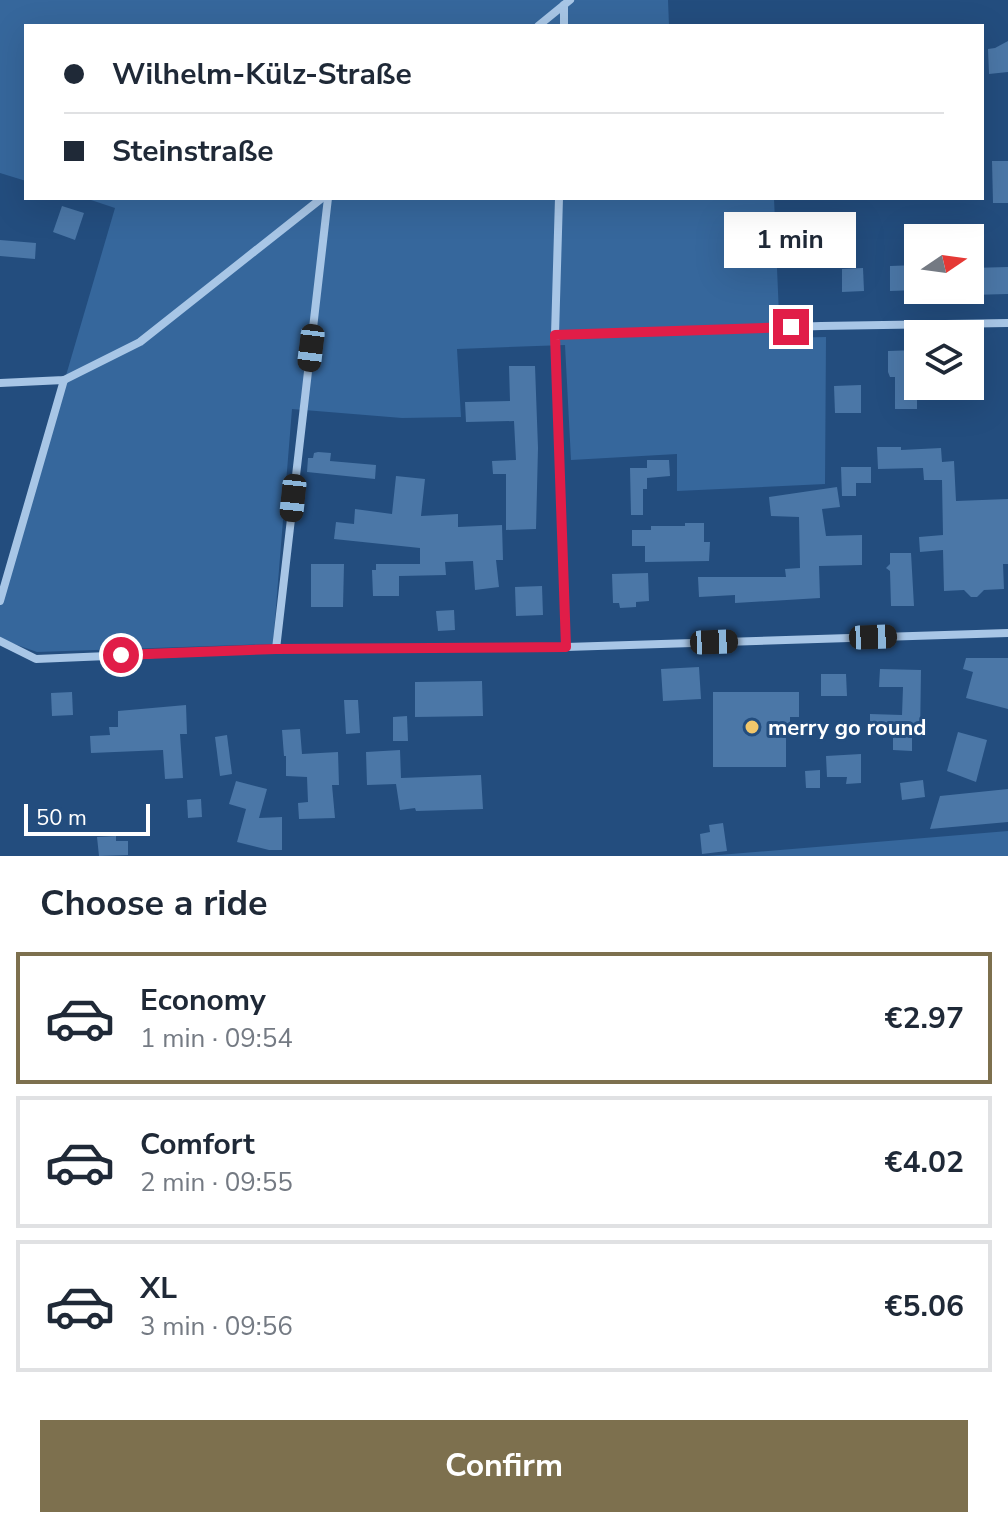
<!DOCTYPE html>
<html lang="en">
<head>
<meta charset="utf-8">
<style>
  :root { --surface:#fff; --page:#f2f2f3; --text:#1f2937; --muted:#747a83; --line:#e0e1e3; --accent:#7d704e }
  body { margin:0; font-family:"Nunito Sans",sans-serif; background:var(--page); color:var(--text); height:100vh; display:flex; flex-direction:column; font-size:30px; white-space:nowrap }
  * { box-sizing:border-box; margin:0 }
  p { font-size:26px; color:var(--muted) }
  .icon { flex:none; width:44px; height:44px; fill:none; stroke:currentColor; stroke-width:2; stroke-linecap:round; stroke-linejoin:round }
  .map { position:relative; height:856px; overflow:hidden }
  .details { display:flex; flex-direction:column; background:var(--surface); flex:1 }
  .details>* { flex:none }
  .top-card { position:absolute; left:24px; top:24px; width:960px; height:176px; border-radius:0px; box-shadow:0 8px 32px #0002; display:grid; align-content:center; height:176px; padding:0 40px; background:var(--surface) }
  .needle { width:52px; rotate:77deg }
  .tools { position:absolute; left:904px; top:224px; display:grid; gap:16px }
  .tools a { display:grid; place-items:center; width:80px; height:80px; border-radius:0px; background:var(--surface); box-shadow:0 8px 32px #0002; font-size:40px }
  .scale { position:absolute; left:24px; bottom:20px; width:126px; box-sizing:border-box; padding-left:8px; border:4px solid #fff; border-top:0; font-size:22px; line-height:28px; white-space:nowrap; color:#fff; -webkit-text-stroke:6px #234d7e; paint-order:stroke }
  .end { position:absolute; width:36px; height:36px; margin:-18px; border:10px solid #e11d48; background:#fff; box-shadow:0 0 0 4px #fff }
  .from { border-radius:50% }
  .bubble { position:absolute; height:56px; border-radius:0px; background:var(--surface); box-shadow:0 8px 32px #0002; font-size:26px; font-weight:700; line-height:56px; text-align:center }
  .car { position:absolute; width:24px; height:48px; margin:-24px -12px; border-radius:10px; box-shadow:0 0 6px 2px #0007; background:linear-gradient(#222 24%,#8ab4d8 0 40%,#222 0 76%,#8ab4d8 0 86%,#222 0) }
  .top-card b { display:flex; align-items:center; gap:28px; height:76px; font-size:30px }
  .top-card b+b { border-top:2px solid var(--line) }
  .top-card i { width:20px; height:20px; background:var(--text) }
  ul { padding:0; list-style:none }
  li { display:flex; align-items:center; gap:24px; height:132px; margin:0 16px 12px; padding:0 24px; border:4px solid var(--line); border-radius:0px }
  li div { flex:1 }
  li b { display:block; font-size:30px }
  li em { font-style:normal; font-weight:700 }
  li.on { border-color:var(--accent) }
  li>.icon { width:72px; height:72px; stroke-width:1.5 }
  h2 { padding:0 40px; font-size:36px; line-height:96px }
  .cta { display:flex; gap:16px; margin-top:auto; padding:16px 40px }
  .cta a { flex:1; height:92px; border-radius:0px; background:var(--accent); color:#fff; font-size:32px; font-weight:700; line-height:92px; text-align:center }
  .map>svg:first-child { display:block }
  .green { fill:#36679c }
  .building { fill:#4b77a7 }
  .lines { fill:none; stroke-linecap:round; stroke-linejoin:round }
  .minor { stroke:#a8c6e6; stroke-width:8 }
  .route { stroke:#e11d48; stroke-width:10 }
  .poi-dot { fill:#f1c76b; stroke:#234d7e; stroke-width:3 }
  .labels { text-anchor:middle; stroke-width:6; stroke-linejoin:round; paint-order:stroke }
  .poi-label { font-size:22px; font-weight:bold; fill:#fff; stroke:#234d7e; text-anchor:start }
</style>
</head>
<body>
<div class="map">
<svg width="1008" height="856" viewBox="0 0 1008 856">
  <rect width="100%" height="100%" fill="#234d7e"/>
  <!-- green -->
  <g class="green">
    <polygon points="0,0 668,0 669,26 26,26 26,181 0,173"/>
    <polygon points="85,198 774,198 780,338 826,337 825,484 677,491 677,454 571,460 565,345 457,349 461,417 402,418 292,409 273,644 37,652 0,639 0,601 115,208"/>
    <polygon points="1008,831 1008,856 707,856"/>
  </g>
  <!-- building -->
  <g class="building">
    <polygon points="1008,41 1008,72 989,74 988,49 995,48"/>
    <polygon points="992,161 1008,161 1008,203 993,203"/>
    <polygon points="62,206 84,213 75,240 53,232"/>
    <polygon points="785,223 805,223 806,237 785,238"/>
    <polygon points="0,240 36,243 35,259 0,256"/>
    <polygon points="918,265 918,290 890,291 890,266"/>
    <polygon points="1008,267 1008,294 970,295 970,268"/>
    <polygon points="863,268 864,291 842,292 842,269"/>
    <polygon points="918,350 918,386 932,386 932,400 917,400 917,409 895,409 895,377 890,377 888,372 888,351"/>
    <polygon points="509,366 535,366 538,448 536,529 506,530 506,474 493,474 492,461 516,460 514,421 466,422 465,402 510,401"/>
    <polygon points="861,385 861,413 835,413 834,386"/>
    <polygon points="877,447 901,447 901,450 941,448 942,462 954,461 956,501 1008,499 1008,564 1003,564 1004,589 984,590 977,597 971,597 964,590 944,591 943,550 920,552 919,537 943,535 942,480 924,480 923,468 878,469"/>
    <polygon points="318,452 331,453 330,461 376,465 375,479 307,472 308,458 313,458 314,453"/>
    <polygon points="647,460 669,460 670,476 647,478"/>
    <polygon points="841,467 871,467 871,483 856,483 856,496 842,496"/>
    <polygon points="630,468 647,468 647,489 643,489 643,515 631,515"/>
    <polygon points="396,476 425,479 421,516 458,514 458,527 502,525 503,560 496,560 499,587 475,590 473,561 445,562 446,575 399,576 399,596 373,596 372,570 376,570 376,564 420,564 420,548 334,539 336,522 354,524 355,509 392,514"/>
    <polygon points="837,487 840,507 822,509 826,536 862,535 862,565 819,566 820,598 735,603 735,595 699,597 698,577 786,577 785,569 800,568 799,517 771,516 769,497"/>
    <polygon points="685,523 704,523 704,542 710,542 709,561 645,562 645,546 632,546 632,530 651,530 651,526 685,526"/>
    <polygon points="890,553 911,553 914,606 891,606 890,571 886,568 890,564"/>
    <polygon points="311,564 344,564 343,607 311,607"/>
    <polygon points="648,573 649,601 636,602 636,607 620,608 619,603 613,603 612,574"/>
    <polygon points="542,586 543,615 516,616 515,587"/>
    <polygon points="454,610 455,630 438,631 436,611"/>
    <polygon points="966,658 1008,658 1008,709 966,698 973,672 963,669"/>
    <polygon points="699,667 701,699 663,701 661,669"/>
    <polygon points="880,669 921,670 920,737 912,737 912,751 893,750 893,735 870,734 870,714 902,715 903,687 879,687"/>
    <polygon points="821,674 846,674 847,696 821,696"/>
    <polygon points="482,681 483,716 415,717 415,682"/>
    <polygon points="72,692 73,715 52,716 51,693"/>
    <polygon points="713,692 799,692 799,717 790,717 790,736 786,736 786,767 713,767"/>
    <polygon points="344,700 358,700 360,733 346,734"/>
    <polygon points="186,705 187,734 180,734 183,778 165,779 163,750 91,753 90,736 110,735 109,727 118,727 118,711"/>
    <polygon points="407,716 408,741 393,741 393,717"/>
    <polygon points="300,729 302,754 338,752 339,785 332,785 335,818 299,819 298,803 308,802 307,777 286,776 286,756 284,756 282,730"/>
    <polygon points="958,732 987,740 976,782 947,771"/>
    <polygon points="227,735 232,774 220,776 215,737"/>
    <polygon points="400,750 401,778 481,775 483,809 416,811 415,808 400,810 396,784 367,785 366,752"/>
    <polygon points="861,754 861,783 846,784 847,777 827,777 826,756"/>
    <polygon points="820,770 820,788 806,788 805,771"/>
    <polygon points="923,780 925,797 902,800 900,783"/>
    <polygon points="236,781 267,789 259,818 282,817 282,850 269,850 237,842 246,809 229,804"/>
    <polygon points="1008,789 1008,822 930,829 940,796"/>
    <polygon points="201,799 202,817 188,818 187,800"/>
    <polygon points="723,823 727,851 702,854 700,834 710,832 709,825"/>
    <polygon points="116,836 116,841 128,841 128,855 99,856 97,837"/>
  </g>
  <g class="lines">
    <!-- minor -->
    <g class="minor">
      <polyline points="538,26 570,0"/>
      <polyline points="564,26 564,5"/>
      <polyline points="559,198 555,335 566,647"/>
      <polyline points="555,335 821,326 1008,323"/>
      <polyline points="0,383 64,380 140,342 322,198"/>
      <polyline points="0,601 64,380"/>
      <polyline points="0,641 36,659 276,649 566,647 1008,633"/>
      <polyline points="276,649 328,198"/>
    </g>
  </g>
  <g class="lines">
    <!-- route -->
    <polyline class="route" points="121,655 276,649 566,647 555,335 791,327"/>
  </g>
  <!-- markers -->
  <circle class="poi-dot" cx="752" cy="727" r="8"/>
  <g class="labels">
    <!-- poi labels -->
    <g class="poi-label">
      <text x="768" y="735">merry go round</text>
    </g>
  </g>
</svg>
<div class="tools">
<a><svg class="needle" viewBox="-14 -14 28 28"><path d="M0-13l5 13h-10z" fill="#e53935"/><path d="M0 13l5-13h-10z" fill="#747a83"/></svg></a>
<a><svg class="icon" aria-label="layers" viewBox="0 0 24 24"><path d="M12 4l9 5-9 5-9-5zM3 14l9 5 9-5"/></svg></a>
</div>
<div class="scale">50 m</div>
<i class="end from" style="left:121px;top:655px"></i>
<i class="end" style="left:791px;top:327px"></i>
<div class="bubble" style="left:724px;top:212px;width:132px">1 min</div>
<i class="car" style="left:311px;top:348px;rotate:187deg"></i>
<i class="car" style="left:293px;top:498px;rotate:186deg"></i>
<i class="car" style="left:873px;top:637px;rotate:88deg"></i>
<i class="car" style="left:714px;top:642px;rotate:88deg"></i>
<div class="top-card">
<b><i class="from"></i>Wilhelm-Külz-Straße</b>
<b><i></i>Steinstraße</b>
</div>
</div>
<section class="details">
<h2>Choose a ride</h2>
<ul>
<li class="on"><svg class="icon" aria-label="car" viewBox="0 0 24 24"><path d="M5 17H2v-5l4-1 3-4h7l3 4 3 1v5h-3M9 17h6M6 11h13"/><circle cx="7" cy="17" r="2"/><circle cx="17" cy="17" r="2"/></svg><div><b>Economy</b><p>1 min · 09:54</p></div><em>€2.97</em></li>
<li><svg class="icon" aria-label="car" viewBox="0 0 24 24"><path d="M5 17H2v-5l4-1 3-4h7l3 4 3 1v5h-3M9 17h6M6 11h13"/><circle cx="7" cy="17" r="2"/><circle cx="17" cy="17" r="2"/></svg><div><b>Comfort</b><p>2 min · 09:55</p></div><em>€4.02</em></li>
<li><svg class="icon" aria-label="car" viewBox="0 0 24 24"><path d="M5 17H2v-5l4-1 3-4h7l3 4 3 1v5h-3M9 17h6M6 11h13"/><circle cx="7" cy="17" r="2"/><circle cx="17" cy="17" r="2"/></svg><div><b>XL</b><p>3 min · 09:56</p></div><em>€5.06</em></li>
</ul>
<div class="cta"><a>Confirm</a></div>
</section>
</body>
</html>
